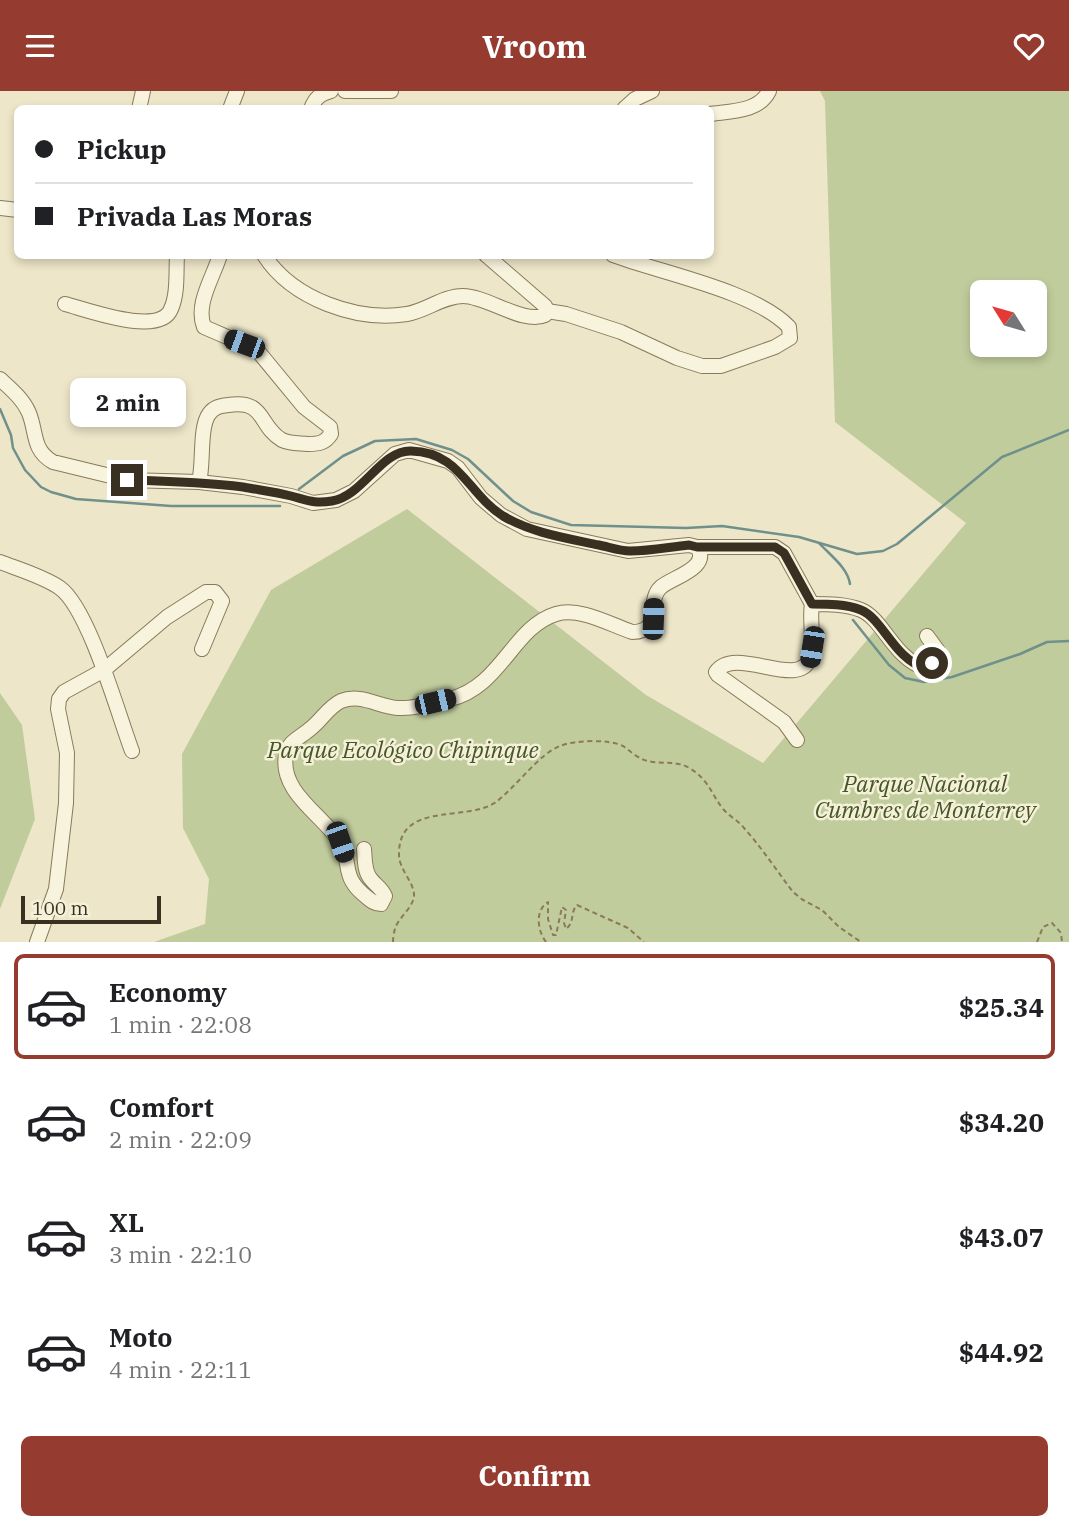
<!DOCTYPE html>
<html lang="en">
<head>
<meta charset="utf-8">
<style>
  :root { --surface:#fff; --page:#f2f2f2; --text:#202124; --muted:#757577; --line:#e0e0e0; --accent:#963b30 }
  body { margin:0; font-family:"IBM Plex Serif",serif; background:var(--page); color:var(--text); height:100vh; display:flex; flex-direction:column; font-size:26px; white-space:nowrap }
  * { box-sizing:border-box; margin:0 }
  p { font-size:23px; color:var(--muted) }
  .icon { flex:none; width:38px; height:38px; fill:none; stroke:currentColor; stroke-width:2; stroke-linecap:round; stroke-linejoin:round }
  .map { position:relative; height:851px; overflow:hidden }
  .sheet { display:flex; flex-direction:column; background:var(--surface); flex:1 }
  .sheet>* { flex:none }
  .hud { position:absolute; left:14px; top:14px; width:700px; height:154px; border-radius:10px; box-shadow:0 4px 10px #0003; display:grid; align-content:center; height:154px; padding:0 21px; background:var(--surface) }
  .needle { width:46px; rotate:307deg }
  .fabs { position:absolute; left:970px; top:189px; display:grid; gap:14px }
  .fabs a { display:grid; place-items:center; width:77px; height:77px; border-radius:10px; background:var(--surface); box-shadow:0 4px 10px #0003; font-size:35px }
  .scale { position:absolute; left:21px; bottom:18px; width:140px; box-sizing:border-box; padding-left:7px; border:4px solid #3a3021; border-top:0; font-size:19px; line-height:24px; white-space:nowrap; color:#3a3021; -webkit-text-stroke:5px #f5f0d8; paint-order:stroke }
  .end { position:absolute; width:32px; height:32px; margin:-16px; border:9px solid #3a3021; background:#fff; box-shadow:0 0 0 4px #fff }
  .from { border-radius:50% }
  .bubble { position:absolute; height:49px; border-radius:10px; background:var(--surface); box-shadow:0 4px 10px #0003; font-size:23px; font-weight:700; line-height:49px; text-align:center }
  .car { position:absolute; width:21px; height:42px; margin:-21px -10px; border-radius:9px; box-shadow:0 0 5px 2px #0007; background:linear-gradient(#222 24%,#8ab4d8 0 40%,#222 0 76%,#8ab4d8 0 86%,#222 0) }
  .hud b { display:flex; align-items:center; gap:24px; height:66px; font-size:26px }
  .hud b+b { border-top:2px solid var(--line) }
  .hud i { width:18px; height:18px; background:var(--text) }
  ul { padding:12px 0 0; list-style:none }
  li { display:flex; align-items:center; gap:21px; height:105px; margin:0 14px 10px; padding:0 7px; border:4px solid transparent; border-radius:10px }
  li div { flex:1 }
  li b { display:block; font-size:26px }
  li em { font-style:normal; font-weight:700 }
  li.selected { border-color:var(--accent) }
  li>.icon { width:63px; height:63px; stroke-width:1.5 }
  .action { display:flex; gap:14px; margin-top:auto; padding:14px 21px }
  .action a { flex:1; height:80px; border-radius:10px; background:var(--accent); color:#fff; font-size:28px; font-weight:700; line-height:80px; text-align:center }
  header { display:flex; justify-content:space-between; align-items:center; height:91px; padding:0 21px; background:var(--accent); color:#fff; font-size:32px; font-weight:700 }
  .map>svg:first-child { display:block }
  .green { fill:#c1cc9d; fill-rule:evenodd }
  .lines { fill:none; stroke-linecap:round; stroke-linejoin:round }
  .stream { stroke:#70908c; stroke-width:2.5 }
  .minor-casing { stroke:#897a5e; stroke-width:16 }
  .path { stroke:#897a5e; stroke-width:2; stroke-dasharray:5 3.5; stroke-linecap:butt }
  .minor { stroke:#f8f3dc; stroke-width:14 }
  .route { stroke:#3a3021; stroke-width:9 }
  .labels { text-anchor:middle; stroke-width:5; stroke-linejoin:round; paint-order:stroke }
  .park-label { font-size:23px; font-style:italic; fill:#455628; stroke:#f5f0d8 }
</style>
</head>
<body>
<header><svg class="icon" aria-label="menu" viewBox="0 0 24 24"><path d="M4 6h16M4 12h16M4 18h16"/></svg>Vroom<svg class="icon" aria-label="heart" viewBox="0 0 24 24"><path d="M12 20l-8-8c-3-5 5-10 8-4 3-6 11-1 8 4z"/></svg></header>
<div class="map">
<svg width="1069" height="851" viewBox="0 0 1069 851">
  <rect width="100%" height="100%" fill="#ede6c9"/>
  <!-- green -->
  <g class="green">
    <path d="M820 0H1069V851H154L205 833 209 788 183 737 182 663 271 499 407 418 646 604 763 672 966 432 835 331 825 10ZM982 201H1034V254H982Z"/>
    <polygon points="0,602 22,634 35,728 0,818"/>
  </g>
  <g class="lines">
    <!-- stream -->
    <g class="stream">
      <polyline points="0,318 11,344 13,357 25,379 41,396 51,401 76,408 171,415 280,415"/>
      <polyline points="299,398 343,365 375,350 416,348 452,359 468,368 513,410 531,421 571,434 686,437 722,435 799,446 857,463 883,460 897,453 1002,366 1069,339"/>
      <path d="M819 452C830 464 848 477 850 493"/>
      <polyline points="853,529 889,574 905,587 924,591 952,586 1020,563 1047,551 1069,550"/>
    </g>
    <!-- minor casing -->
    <g class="minor-casing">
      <g id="minor">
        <polyline points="345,0 391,0"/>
        <polyline points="139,18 143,0"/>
        <polyline points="230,18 237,0"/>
        <path d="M311 18C315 7 320 3 331 0"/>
        <polyline points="624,18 635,8 652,0"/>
        <path d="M710 23C731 20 759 21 769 0"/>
        <polyline points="0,117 18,119"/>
        <path d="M264 164C292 208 357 231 407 223 426 220 443 205 463 205 487 205 524 234 545 224L547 220 545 215 486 164"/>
        <path d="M65 213C88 219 160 246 171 218 178 203 176 181 177 164"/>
        <path d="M547 220 566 223 621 241 677 267 702 275H721L775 256 790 247 789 236C755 200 661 182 613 164"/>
        <path d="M0 288C11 298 23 308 29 322 37 342 32 359 53 371L127 389 199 391 243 396 291 405 313 412 336 409 354 400 395 363 409 359 448 370 458 377 481 407 501 424 527 438 628 460 689 454 697 456C711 477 673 486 661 496 645 510 664 541 632 541 609 533 580 516 556 523 513 536 501 596 450 608 434 612 415 618 398 617 379 616 361 602 341 610 328 616 321 630 310 638 300 647 288 650 286 664 279 701 324 725 340 751 352 771 341 784 363 803 369 808 373 813 381 813L385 805C381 796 375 794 370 787 364 779 365 767 364 758"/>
        <path d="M199 391C204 373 199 337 209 323 214 316 220 315 228 314 266 308 258 335 282 349 290 353 300 352 308 353 319 353 325 352 331 343L330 336 304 316 257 259 204 236C195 213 213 187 220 164"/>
        <polyline points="697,456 775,456 784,462 812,513"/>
        <path d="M0 471C18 478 45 486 60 497 89 518 118 623 132 660"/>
        <path d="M797 649 784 631 718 584 716 581C735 553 799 600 810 567 815 551 809 530 812 513 828 513 846 513 861 519 883 528 894 568 925 577L938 567V560L927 545"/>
        <polyline points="37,851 56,798 66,712 67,662 58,618 59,608 64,601 104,579 167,526 206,501 215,501 222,510 202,558"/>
      </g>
    </g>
    <!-- path -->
    <g class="path">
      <path d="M393 851C393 846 394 840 396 835 400 826 415 814 414 803 413 790 399 778 399 764 398 709 466 732 496 711 515 697 540 662 560 655 574 649 610 648 623 655 629 659 634 664 640 667 657 676 675 667 691 678 710 690 712 705 724 719 730 726 739 730 744 737 762 757 777 780 793 801L803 809 822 819 839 836 861 851"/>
      <path d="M546 851C537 839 535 819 548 811V828L553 844H556L562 816 566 819 564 832 566 838C575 831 570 821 577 814L628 837 644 851"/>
      <polyline points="1037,851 1043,836 1052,832 1061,842 1062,851"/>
    </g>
    <!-- minor -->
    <use href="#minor" class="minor"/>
  </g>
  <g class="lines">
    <!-- route -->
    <path class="route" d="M127 389C166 390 205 391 243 396 259 399 275 401 291 405 307 409 314 413 332 410 363 405 381 359 411 360 460 361 467 402 503 425 532 442 566 447 599 454 609 456 620 460 630 460 650 460 669 456 689 454L697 456H775L784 462 812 513C828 513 846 513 861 519 883 528 894 568 925 577L932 572"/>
  </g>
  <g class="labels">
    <!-- park labels -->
    <g class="park-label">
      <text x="403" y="667">Parque Ecológico Chipinque</text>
      <text x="925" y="701">Parque Nacional<tspan x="925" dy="26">Cumbres de Monterrey</tspan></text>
    </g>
  </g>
</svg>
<div class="fabs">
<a><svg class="needle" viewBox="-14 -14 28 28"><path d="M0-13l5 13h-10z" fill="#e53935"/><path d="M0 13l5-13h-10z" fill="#757577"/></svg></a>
</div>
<div class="scale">100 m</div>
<i class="end from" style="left:932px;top:572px"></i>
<i class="end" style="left:127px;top:389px"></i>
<div class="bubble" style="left:70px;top:287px;width:116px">2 min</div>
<i class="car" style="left:244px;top:253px;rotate:290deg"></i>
<i class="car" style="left:653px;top:528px;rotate:2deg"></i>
<i class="car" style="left:812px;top:556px;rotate:189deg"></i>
<i class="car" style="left:435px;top:611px;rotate:77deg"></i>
<i class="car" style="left:340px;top:751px;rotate:161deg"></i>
<div class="hud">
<b><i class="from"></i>Pickup</b>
<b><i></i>Privada Las Moras</b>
</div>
</div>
<section class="sheet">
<ul>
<li class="selected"><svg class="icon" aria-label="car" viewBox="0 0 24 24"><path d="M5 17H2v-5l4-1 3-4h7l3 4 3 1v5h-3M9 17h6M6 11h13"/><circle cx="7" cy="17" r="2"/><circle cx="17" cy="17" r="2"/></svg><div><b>Economy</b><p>1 min · 22:08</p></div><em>$25.34</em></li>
<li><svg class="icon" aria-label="car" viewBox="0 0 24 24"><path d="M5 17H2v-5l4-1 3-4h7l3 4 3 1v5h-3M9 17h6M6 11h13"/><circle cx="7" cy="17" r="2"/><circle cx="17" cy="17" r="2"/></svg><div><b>Comfort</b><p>2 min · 22:09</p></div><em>$34.20</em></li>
<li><svg class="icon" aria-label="car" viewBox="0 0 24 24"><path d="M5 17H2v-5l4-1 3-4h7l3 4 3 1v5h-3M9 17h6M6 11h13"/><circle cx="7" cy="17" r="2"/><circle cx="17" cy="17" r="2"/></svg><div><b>XL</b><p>3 min · 22:10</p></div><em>$43.07</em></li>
<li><svg class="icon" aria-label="car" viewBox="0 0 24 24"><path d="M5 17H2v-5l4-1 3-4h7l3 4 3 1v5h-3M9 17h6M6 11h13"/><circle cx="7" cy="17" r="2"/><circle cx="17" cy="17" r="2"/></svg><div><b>Moto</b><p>4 min · 22:11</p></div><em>$44.92</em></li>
</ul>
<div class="action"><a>Confirm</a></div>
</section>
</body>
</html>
